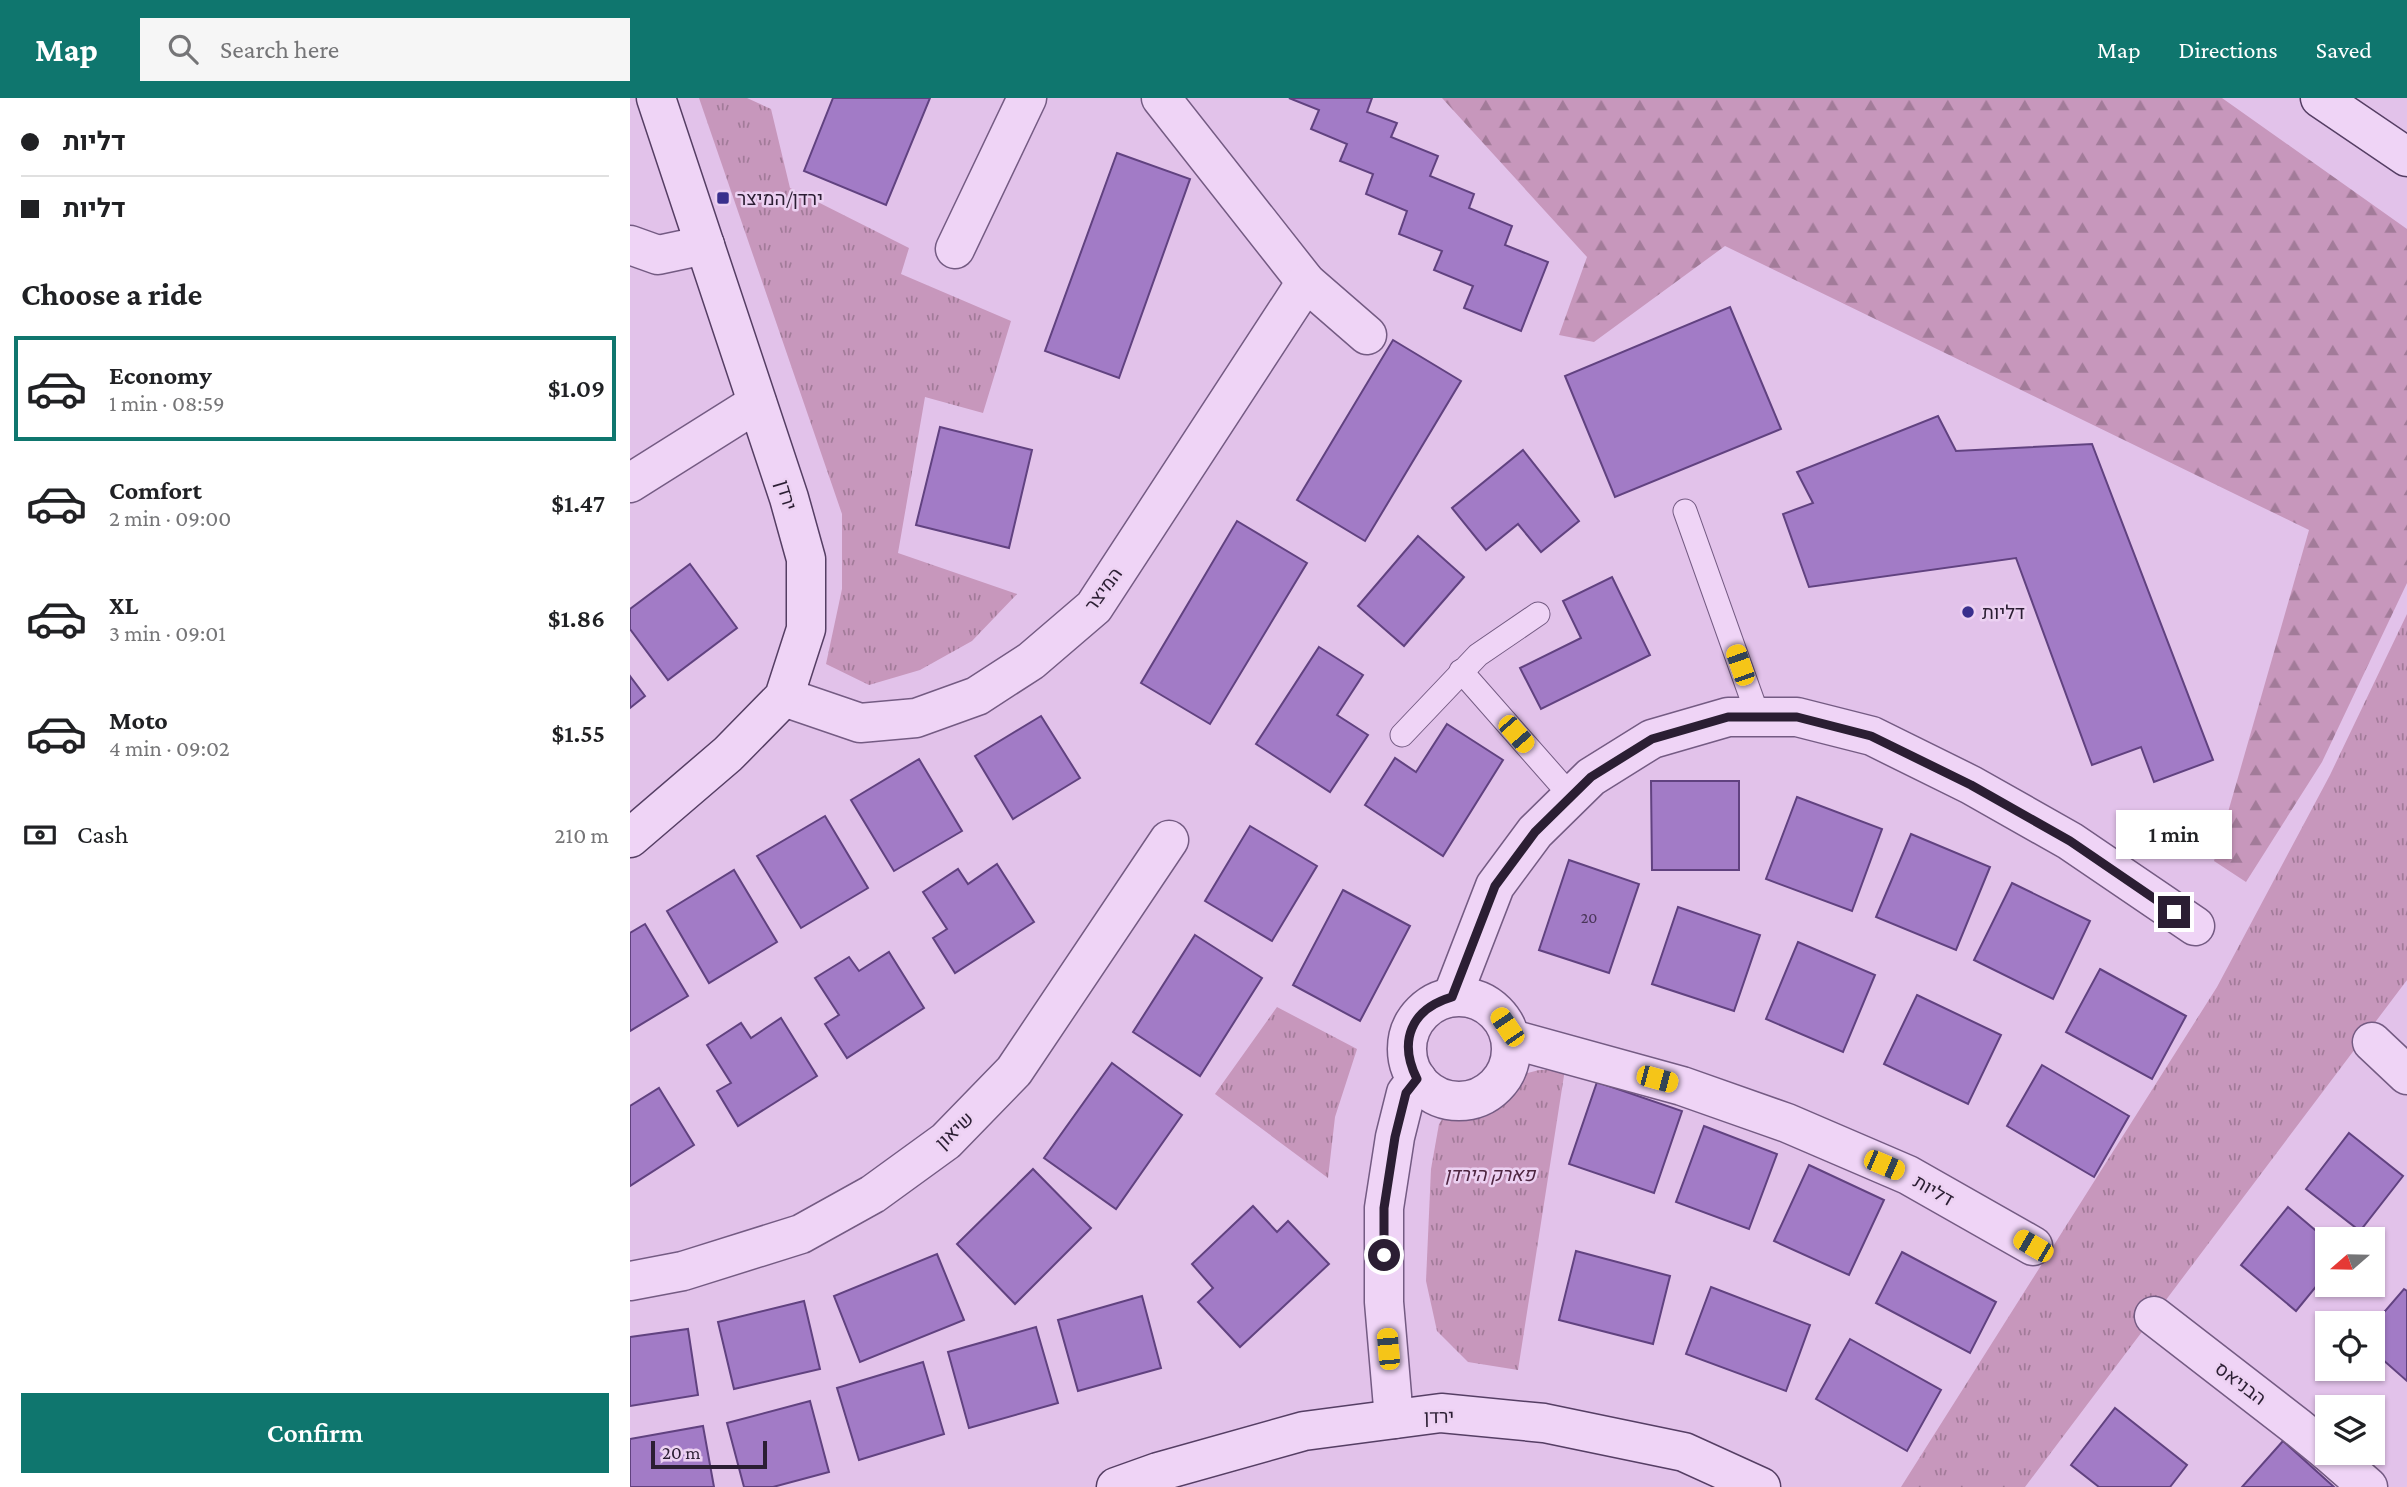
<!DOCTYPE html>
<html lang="en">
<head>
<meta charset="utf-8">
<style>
  :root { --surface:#fff; --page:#f6f6f6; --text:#202124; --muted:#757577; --line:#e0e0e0; --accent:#0f766e }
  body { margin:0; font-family:"Crimson Pro",Heebo,serif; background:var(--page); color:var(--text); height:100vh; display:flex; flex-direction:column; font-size:26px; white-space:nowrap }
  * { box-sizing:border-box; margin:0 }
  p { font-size:23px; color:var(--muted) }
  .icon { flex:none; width:38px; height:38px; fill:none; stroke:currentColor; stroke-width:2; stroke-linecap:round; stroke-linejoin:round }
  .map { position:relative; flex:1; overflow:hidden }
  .details { display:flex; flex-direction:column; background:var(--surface); width:630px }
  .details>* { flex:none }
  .hud { display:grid; align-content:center; height:154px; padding:0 21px; background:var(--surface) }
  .needle { width:46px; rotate:250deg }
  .buttons { position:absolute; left:1685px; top:1129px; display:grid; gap:14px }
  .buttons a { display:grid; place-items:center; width:70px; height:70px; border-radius:0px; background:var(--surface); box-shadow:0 2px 5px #0004; font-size:35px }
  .scale { position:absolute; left:21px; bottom:18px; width:116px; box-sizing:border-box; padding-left:7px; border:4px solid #2b1e33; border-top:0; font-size:19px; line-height:24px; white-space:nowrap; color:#2b1e33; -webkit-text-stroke:5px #ecd1f2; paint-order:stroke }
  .end { position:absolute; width:32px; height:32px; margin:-16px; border:9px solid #2b1e33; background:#fff; box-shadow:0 0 0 4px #fff }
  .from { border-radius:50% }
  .bubble { position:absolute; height:49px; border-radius:0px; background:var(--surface); box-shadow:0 2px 5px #0004; font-size:23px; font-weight:600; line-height:49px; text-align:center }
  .car { position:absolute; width:21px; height:42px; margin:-21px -10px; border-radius:9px; box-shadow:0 0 5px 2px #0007; background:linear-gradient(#f5c518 24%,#345 0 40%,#f5c518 0 76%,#345 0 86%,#f5c518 0) }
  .hud b { display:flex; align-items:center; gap:24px; height:66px; font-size:26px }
  .hud b+b { border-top:2px solid var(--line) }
  .hud i { width:18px; height:18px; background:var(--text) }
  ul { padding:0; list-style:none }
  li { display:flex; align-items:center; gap:21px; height:105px; margin:0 14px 10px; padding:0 7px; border:4px solid transparent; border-radius:0px }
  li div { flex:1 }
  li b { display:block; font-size:26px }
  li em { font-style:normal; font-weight:600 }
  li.current { border-color:var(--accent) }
  li>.icon { width:63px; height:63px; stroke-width:1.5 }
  h2 { padding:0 21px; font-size:32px; line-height:84px }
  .pay { display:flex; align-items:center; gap:18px; height:77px; padding:0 21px; font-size:26px }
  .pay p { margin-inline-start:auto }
  .primary-button { display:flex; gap:14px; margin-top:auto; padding:14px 21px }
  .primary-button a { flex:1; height:80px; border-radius:0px; background:var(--accent); color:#fff; font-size:28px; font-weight:600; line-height:80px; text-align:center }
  header { display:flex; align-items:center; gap:42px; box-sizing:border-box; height:98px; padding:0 35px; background:var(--accent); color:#fff }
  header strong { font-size:33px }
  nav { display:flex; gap:38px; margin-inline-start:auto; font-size:24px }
  .search { width:490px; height:63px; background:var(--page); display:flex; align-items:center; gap:18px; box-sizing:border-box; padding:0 24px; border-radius:0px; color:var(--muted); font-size:26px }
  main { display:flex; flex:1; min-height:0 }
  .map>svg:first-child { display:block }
  .grass { fill:url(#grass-tufts) }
  .forest { fill:url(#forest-firs) }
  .building { fill:#a27bc6; stroke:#614280; stroke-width:2 }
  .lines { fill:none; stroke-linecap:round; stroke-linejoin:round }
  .lane-casing { stroke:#745b83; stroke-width:25 }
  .street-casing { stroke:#745b83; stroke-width:41 }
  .secondary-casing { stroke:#553e64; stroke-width:41 }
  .lane { stroke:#efd4f6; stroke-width:23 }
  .street { stroke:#efd4f6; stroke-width:38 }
  .secondary { stroke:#efd4f6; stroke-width:38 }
  .route { stroke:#2b1e33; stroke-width:9 }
  .poi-dot { fill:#392f8d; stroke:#ecd1f2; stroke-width:2.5 }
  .labels { text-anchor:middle; stroke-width:5; stroke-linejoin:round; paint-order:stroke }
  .number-label { font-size:16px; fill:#493558 }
  .poi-label { font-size:19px; fill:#2b1e33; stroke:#ecd1f2; text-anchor:start }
  .street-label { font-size:19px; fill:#2b1e33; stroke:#ecd1f2 }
  .park-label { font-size:19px; font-style:italic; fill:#4e2640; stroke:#ecd1f2 }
</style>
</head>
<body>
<header>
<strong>Map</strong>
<div class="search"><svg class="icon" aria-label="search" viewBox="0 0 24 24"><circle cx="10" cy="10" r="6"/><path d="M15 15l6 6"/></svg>Search here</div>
<nav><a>Map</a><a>Directions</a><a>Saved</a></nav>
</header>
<main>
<section class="details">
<div class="hud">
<b><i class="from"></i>דליות</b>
<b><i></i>דליות</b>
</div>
<h2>Choose a ride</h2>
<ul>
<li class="current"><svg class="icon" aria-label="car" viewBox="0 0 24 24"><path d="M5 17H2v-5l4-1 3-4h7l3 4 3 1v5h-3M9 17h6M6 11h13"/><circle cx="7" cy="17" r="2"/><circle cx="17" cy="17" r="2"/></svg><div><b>Economy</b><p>1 min · 08:59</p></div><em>$1.09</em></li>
<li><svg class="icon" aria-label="car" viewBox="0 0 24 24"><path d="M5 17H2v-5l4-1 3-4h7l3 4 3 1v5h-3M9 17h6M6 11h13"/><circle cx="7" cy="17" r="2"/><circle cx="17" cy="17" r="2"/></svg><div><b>Comfort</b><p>2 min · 09:00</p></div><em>$1.47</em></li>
<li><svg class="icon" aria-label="car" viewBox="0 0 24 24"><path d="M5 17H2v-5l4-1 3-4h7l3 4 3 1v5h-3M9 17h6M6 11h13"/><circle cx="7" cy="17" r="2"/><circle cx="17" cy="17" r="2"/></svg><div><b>XL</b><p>3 min · 09:01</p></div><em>$1.86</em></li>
<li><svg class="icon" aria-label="car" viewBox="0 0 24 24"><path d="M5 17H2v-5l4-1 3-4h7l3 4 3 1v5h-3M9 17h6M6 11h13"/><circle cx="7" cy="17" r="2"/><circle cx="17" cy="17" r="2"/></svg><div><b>Moto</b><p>4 min · 09:02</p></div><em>$1.55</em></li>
</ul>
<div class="pay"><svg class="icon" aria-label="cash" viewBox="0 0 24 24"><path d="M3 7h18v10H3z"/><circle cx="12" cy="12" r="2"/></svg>Cash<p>210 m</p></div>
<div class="primary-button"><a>Confirm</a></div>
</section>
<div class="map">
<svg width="1777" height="1389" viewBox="0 0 1777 1389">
  <defs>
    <pattern id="grass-tufts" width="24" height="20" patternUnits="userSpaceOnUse" patternTransform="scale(1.75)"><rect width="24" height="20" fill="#c797bc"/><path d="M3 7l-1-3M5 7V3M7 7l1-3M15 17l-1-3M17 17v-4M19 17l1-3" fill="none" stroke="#a27b99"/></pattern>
    <pattern id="forest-firs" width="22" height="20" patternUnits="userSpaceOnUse" patternTransform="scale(1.75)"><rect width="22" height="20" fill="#c797bc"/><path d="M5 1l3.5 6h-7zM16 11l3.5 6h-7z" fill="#a27b99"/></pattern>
  </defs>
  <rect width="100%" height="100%" fill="#e2c2ea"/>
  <!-- grass -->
  <g class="grass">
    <polygon points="69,0 117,0 141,11 160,90 279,150 271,176 381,223 353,315 295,299 268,455 387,496 342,543 290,572 239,587 196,566 212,491 212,416"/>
    <polygon points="1777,516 1777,882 1395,1389 1271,1389 1587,889 1700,677"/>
    <polygon points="647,909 727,951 705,1019 698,1080 585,996"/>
    <polygon points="935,971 888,1272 838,1264 807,1233 796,1183 801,1071 809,1026 825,1002 868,983 909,972"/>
  </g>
  <!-- forest -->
  <polygon class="forest" points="812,0 1592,0 1777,131 1777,485 1692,664 1616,784 1584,763 1679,432 1095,148 964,244 929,237 957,159"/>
  <!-- building -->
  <g class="building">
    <polygon points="203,0 300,0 256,107 174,73"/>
    <polygon points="659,0 742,0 737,14 767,25 761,39 808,58 800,78 844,96 839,110 882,128 875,147 918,164 891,233 834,210 843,188 804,172 812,153 769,136 777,113 736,96 743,76 710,63 717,46 681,31 689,12"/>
    <polygon points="487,55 560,81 489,280 415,253"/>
    <polygon points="1100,209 1151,331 985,399 935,278"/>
    <polygon points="763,242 831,283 735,443 667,402"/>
    <polygon points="1308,318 1326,353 1462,346 1583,662 1524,684 1511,649 1462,667 1386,460 1179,489 1153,416 1183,405 1167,374"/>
    <polygon points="310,329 402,352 379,450 286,427"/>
    <polygon points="893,352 949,423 911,454 888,426 856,452 822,410"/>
    <polygon points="607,423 677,465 580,626 511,585"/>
    <polygon points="788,438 834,479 774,548 728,508"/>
    <polygon points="60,466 107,530 38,582 0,531 0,511"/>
    <polygon points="982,479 1020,557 911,611 890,570 951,540 933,503"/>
    <polygon points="689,549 733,577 707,617 738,637 700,694 626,646"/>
    <polygon points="0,578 15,598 0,610"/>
    <polygon points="411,618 450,680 383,721 345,658"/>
    <polygon points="817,626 873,662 813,758 735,707 765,660 786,674"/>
    <polygon points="289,661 332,733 264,773 221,702"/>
    <polygon points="1021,683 1109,683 1109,772 1022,772"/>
    <polygon points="1167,699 1252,731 1222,813 1136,781"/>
    <polygon points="195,718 238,790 171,830 127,758"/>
    <polygon points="620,728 687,768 642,843 575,803"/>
    <polygon points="1281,736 1360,769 1326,852 1246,819"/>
    <polygon points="939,762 1009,786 979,875 909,852"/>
    <polygon points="367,766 404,824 325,875 303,840 317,831 293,794 328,771 338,786"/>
    <polygon points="104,772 147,844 79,885 37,813"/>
    <polygon points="1382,785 1460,823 1423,901 1344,862"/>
    <polygon points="713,792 780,828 730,923 663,887"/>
    <polygon points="1048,809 1130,837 1104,913 1022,886"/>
    <polygon points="15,826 58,898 0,933 0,835"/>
    <polygon points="565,837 632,880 570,978 503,934"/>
    <polygon points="1168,844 1245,877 1213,954 1136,921"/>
    <polygon points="259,854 294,910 217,960 195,926 209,917 185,880 219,859 229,873"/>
    <polygon points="1470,871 1556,918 1522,981 1436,934"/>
    <polygon points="1287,897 1371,937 1338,1006 1254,966"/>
    <polygon points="151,920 187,978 108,1028 87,993 101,985 77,947 111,925 121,940"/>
    <polygon points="482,965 552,1017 486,1111 414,1060"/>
    <polygon points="1412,967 1499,1018 1464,1079 1377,1028"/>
    <polygon points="967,984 1052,1013 1024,1095 939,1066"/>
    <polygon points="29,990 64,1047 0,1088 0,1008"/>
    <polygon points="1074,1028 1147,1056 1119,1131 1046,1104"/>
    <polygon points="1719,1035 1773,1078 1730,1133 1676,1091"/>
    <polygon points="1179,1067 1254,1102 1219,1177 1144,1143"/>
    <polygon points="403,1071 461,1130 385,1206 327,1146"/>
    <polygon points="623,1108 647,1134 658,1123 699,1166 610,1249 568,1204 583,1190 562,1166"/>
    <polygon points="1658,1109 1698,1143 1698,1174 1666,1213 1611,1167"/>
    <polygon points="946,1153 1040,1178 1023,1246 929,1222"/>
    <polygon points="1272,1154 1366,1204 1340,1255 1246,1205"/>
    <polygon points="307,1156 334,1222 230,1264 204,1198"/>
    <polygon points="1081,1189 1180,1227 1156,1293 1056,1256"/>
    <polygon points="1774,1191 1777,1193 1777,1283 1743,1253 1743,1227"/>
    <polygon points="512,1198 531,1270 448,1293 428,1222"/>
    <polygon points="174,1203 190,1271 104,1291 88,1224"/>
    <polygon points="406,1229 428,1305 339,1330 318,1254"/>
    <polygon points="58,1231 68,1297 0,1308 0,1239"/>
    <polygon points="1220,1241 1311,1292 1277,1353 1186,1301"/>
    <polygon points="293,1264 314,1336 229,1362 207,1290"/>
    <polygon points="180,1303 199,1374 143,1389 114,1389 97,1325"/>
    <polygon points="1485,1310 1557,1367 1540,1389 1469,1389 1441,1367"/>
    <polygon points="73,1328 84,1389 0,1389 0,1341"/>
    <polygon points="1653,1343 1704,1389 1612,1389"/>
  </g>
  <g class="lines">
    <!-- lane casing -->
    <g class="lane-casing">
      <g id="lane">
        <polyline points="1055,413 1128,618"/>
        <polyline points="831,573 941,698"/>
        <polyline points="772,637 848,557 908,516"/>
      </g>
    </g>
    <!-- street casing -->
    <g class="street-casing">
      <g id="street">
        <polyline points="531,0 676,184 737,237"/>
        <polyline points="0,147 28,157 75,147"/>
        <polyline points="325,151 397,0"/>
        <polyline points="0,385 127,305"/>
        <polyline points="154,599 230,625 286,620 347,598 401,563 464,509 676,184"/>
        <polyline points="822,899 865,788 905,734 961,679 1022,641 1098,619 1167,619 1242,638 1341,687 1440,743 1565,828"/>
        <circle cx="829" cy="951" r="52"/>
        <polyline points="881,941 1052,988 1157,1025 1278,1077 1403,1148"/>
        <polyline points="1742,944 1777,977"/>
        <polyline points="0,1183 53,1173 171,1136 243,1096 316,1043 384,973 539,742"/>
        <polyline points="1524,1218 1666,1328 1698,1354"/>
        <polyline points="764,1321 754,1204 754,1110 765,1039 776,995 787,981"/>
        <polyline points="1698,1354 1738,1389"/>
      </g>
    </g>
    <!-- secondary casing -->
    <g class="secondary-casing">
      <g id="secondary">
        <polyline points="1690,0 1777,59"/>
        <polyline points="0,740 98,656 154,599 176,531 176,461 159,400 26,0"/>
        <polyline points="486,1389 528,1374 674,1333 811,1315 914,1325 1054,1354 1131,1389"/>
      </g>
    </g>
    <!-- lane -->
    <use href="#lane" class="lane"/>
    <!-- street -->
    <use href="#street" class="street"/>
    <!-- secondary -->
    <use href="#secondary" class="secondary"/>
  </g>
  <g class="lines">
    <!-- route -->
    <path class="route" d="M754 1157V1110L765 1039 776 995 787 981C768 943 781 911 822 899L865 788 905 734 961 679 1022 641 1098 619H1167L1241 638 1341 687 1440 743 1544 814"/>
  </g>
  <!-- markers -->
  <g class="poi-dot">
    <rect x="86" y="93" width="14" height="14" rx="3.5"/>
    <circle cx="1338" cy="514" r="7"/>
  </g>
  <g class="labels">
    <!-- number labels -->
    <g class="number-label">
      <text x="959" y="825">20</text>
    </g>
    <!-- poi labels -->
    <g class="poi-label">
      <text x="107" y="107">ירדן/המיצר</text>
      <text x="1352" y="521">דליות</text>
    </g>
    <!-- street labels -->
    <g class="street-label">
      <text transform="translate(157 397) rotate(73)" y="7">ירדן</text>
      <text transform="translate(473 491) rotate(-54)" y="7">המיצר</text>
      <text transform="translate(324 1032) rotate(-43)" y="7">שיאון</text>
      <text transform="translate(1304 1092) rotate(30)" y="7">דליות</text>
      <text transform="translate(1611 1285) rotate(37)" y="7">הבניאס</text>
      <text transform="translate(809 1318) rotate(-1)" y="7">ירדן</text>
    </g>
    <!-- park labels -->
    <g class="park-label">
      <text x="860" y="1083">פארק הירדן</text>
    </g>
  </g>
</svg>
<div class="buttons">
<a><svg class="needle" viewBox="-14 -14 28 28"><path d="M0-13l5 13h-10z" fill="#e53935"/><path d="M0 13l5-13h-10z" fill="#757577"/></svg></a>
<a><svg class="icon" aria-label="locate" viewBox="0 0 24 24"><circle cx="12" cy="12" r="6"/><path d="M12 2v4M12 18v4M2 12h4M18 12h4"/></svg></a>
<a><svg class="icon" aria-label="layers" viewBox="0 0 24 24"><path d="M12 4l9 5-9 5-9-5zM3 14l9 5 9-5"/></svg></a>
</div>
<div class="scale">20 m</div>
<i class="end from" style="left:754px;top:1157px"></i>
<i class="end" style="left:1544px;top:814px"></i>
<div class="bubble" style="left:1486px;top:712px;width:116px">1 min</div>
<i class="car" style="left:1110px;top:567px;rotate:341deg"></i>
<i class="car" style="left:886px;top:636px;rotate:139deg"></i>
<i class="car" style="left:877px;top:929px;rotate:326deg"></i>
<i class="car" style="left:1027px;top:981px;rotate:105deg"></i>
<i class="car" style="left:1254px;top:1067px;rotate:113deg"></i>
<i class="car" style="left:1403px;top:1148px;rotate:300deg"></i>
<i class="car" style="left:758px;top:1251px;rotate:355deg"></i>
</div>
</main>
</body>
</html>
